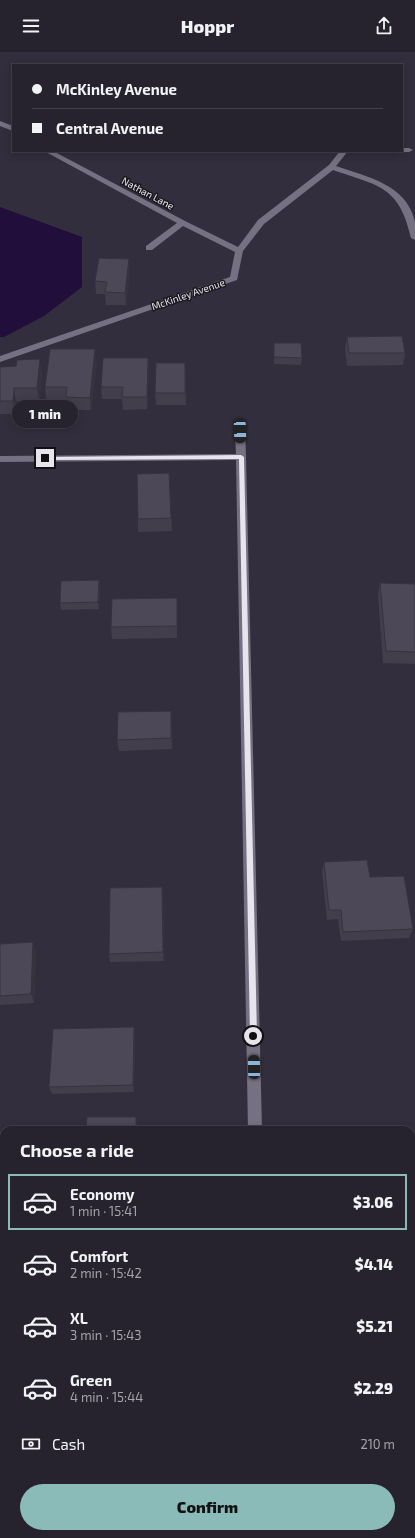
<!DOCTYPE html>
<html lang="en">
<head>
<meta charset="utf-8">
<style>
  :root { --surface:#26222e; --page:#322f3a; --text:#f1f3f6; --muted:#a4a4aa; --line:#423f4a; --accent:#8bbbb9 }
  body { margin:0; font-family:"Exo 2",sans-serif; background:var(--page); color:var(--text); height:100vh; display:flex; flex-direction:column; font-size:15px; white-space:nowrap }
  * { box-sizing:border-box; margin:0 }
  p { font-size:13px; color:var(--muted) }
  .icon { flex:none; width:22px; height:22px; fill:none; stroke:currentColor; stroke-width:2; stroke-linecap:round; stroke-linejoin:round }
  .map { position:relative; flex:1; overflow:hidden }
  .side { position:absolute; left:0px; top:1074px; width:415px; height:412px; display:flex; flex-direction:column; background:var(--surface); border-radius:12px 12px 0 0; box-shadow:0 2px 10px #0003,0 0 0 1px var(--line) }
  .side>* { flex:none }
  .banner { position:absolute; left:12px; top:12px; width:391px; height:88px; border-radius:0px; box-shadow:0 2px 10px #0003,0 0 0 1px var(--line); display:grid; align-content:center; height:88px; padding:0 20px; background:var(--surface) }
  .end { position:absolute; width:18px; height:18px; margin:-9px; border:5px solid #e7e4ee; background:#111; box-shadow:0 0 0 2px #111 }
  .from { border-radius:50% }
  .bubble { position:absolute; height:28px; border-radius:14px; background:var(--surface); box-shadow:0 2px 10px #0003,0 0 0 1px var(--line); font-size:13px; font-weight:800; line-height:28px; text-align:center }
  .car { position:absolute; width:12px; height:24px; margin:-12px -6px; border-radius:5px; box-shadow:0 0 3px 1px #0007; background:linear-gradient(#222 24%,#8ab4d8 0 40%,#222 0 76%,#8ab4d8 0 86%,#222 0) }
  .banner b { display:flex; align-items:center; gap:14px; height:38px; font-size:15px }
  .banner b+b { border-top:1px solid var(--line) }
  .banner i { width:10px; height:10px; background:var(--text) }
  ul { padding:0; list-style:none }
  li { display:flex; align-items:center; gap:12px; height:56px; margin:0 8px 6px; padding:0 12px; border:2px solid transparent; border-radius:0px }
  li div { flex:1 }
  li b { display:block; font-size:15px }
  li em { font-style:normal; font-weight:800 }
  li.selected { border-color:var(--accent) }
  li>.icon { width:36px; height:36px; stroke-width:1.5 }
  h2 { padding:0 20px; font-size:18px; line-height:48px }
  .pay { display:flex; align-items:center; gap:10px; height:44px; padding:0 20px; font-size:15px }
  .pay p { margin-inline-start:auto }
  .primary-button { display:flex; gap:8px; margin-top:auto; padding:8px 20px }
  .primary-button a { flex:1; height:46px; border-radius:24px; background:var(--accent); color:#111; font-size:16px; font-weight:800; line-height:46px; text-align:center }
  header { display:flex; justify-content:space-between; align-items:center; height:52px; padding:0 20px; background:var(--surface); font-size:18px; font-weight:800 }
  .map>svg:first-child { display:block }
  .water { fill:#210e3a }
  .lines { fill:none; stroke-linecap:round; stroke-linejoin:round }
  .lane { fill:#767182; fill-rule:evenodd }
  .street { fill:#767182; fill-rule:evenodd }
  .wall { fill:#423e4c }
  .shaded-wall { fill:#36323e }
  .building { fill:#4d4858; stroke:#36323e }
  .route { fill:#e7e4ee }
  .labels { text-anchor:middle; stroke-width:3; stroke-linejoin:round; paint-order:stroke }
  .far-street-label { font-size:10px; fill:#e7e4ee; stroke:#1a181e }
</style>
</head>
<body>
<header><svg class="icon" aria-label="menu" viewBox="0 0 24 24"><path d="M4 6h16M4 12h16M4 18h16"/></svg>Hoppr<svg class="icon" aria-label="share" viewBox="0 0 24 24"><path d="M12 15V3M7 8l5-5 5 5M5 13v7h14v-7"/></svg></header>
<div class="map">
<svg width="415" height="1486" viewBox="0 0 415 1486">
  <rect width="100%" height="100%" fill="#332e3d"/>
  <!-- water -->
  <polygon class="water" points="0,155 82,185 82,235 44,264 4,285 0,285"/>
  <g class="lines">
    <!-- lane -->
    <g class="lane">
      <polygon points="0,69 13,74 13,79 0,74"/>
      <polygon points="402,96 409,96 413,98 409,100 399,100 402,99"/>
      <path d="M44 99H53L185 169 238 195 258 168 329 113 340 99H348L336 114C367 125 407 132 415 170 415 176 415 183 415 188L411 186C399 133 378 134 333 118L264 172 243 199 237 228 0 310V304L230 225 235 200 183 174 152 198H146V194L177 171Z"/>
    </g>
    <!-- street -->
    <g class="street">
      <polygon points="240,376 245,379 246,405 262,1078 248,1078 236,408 0,410 0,404 236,402 235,379"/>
      <rect x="0" y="1303" width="4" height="16"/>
      <rect x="258" y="1482" width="18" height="4"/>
    </g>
  </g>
  <!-- wall -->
  <g class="wall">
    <polygon points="130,219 126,253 106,253 105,242 96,242 95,229"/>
    <polygon points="347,285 405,301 403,313 347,314 345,297"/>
    <polygon points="274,291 302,306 301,313 274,312"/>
    <polygon points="148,306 149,318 147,357 123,358 122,347 102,347 101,335"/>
    <polygon points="97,310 91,358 67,358 66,348 46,347 45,335"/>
    <polygon points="185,311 186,353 156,353 155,341"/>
    <polygon points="0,315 42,320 39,349 16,349 15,362 0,362"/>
    <polygon points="169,421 172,479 138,480 138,467"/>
    <polygon points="380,531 415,532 415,612 383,611 378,543"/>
    <polygon points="100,534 99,557 61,558 60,551"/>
    <polygon points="177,558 177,586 112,587 111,575"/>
    <polygon points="171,659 172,697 119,699 117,688"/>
    <polygon points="324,810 370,825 413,877 409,886 341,889 338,867 327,868 322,820"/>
    <polygon points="162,835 163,844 164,909 110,910 109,902"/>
    <polygon points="0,892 36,899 34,951 0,953"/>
    <polygon points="134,975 135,983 134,1040 52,1042 49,1035"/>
  </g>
  <!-- shaded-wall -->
  <g class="shaded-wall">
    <polygon points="129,207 130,219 126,253 125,241"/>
    <polygon points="95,297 97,310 91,358 90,346"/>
    <polygon points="148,306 149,318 147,357 147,345"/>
    <polygon points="40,307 42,320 39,349 37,336"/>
    <polygon points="14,336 16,349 15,362 13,349"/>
    <polygon points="99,528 100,534 99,557 98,550"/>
    <polygon points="162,835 163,844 164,909 163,900"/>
    <polygon points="33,890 36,899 34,951 31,942"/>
    <polygon points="134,975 135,983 134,1040 133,1033"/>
    <polygon points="136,1065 137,1071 137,1078 136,1078"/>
  </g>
  <!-- building -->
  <g class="building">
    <polygon points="99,206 129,207 125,241 105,240 107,230 95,229"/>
    <polygon points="402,284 405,301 349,301 347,285"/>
    <polygon points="274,291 301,291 302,306 274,305"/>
    <polygon points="50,297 95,297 90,346 66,345 67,335 45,335"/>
    <polygon points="103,306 148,306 147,345 122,345 123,335 101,335"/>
    <polygon points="40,307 37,336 14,336 13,349 0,349 0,315 16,314 17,308"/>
    <polygon points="156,311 185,311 185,341 155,341"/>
    <polygon points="169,421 171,466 138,467 137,422"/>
    <polygon points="99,528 98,550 60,551 61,529"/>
    <polygon points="380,531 415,532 415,600 386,599"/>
    <polygon points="177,546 177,574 111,575 112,547"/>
    <polygon points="171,659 171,686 117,688 118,660"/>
    <polygon points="367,808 370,825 404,824 413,877 343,880 341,858 329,858 324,810"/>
    <polygon points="162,835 163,900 109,902 110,836"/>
    <polygon points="33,890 31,942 0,944 0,892"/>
    <polygon points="134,975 133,1033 49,1035 53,977"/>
    <polygon points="87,1065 136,1065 136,1078 86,1078"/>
  </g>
  <!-- route -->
  <polygon class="route" points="241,403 244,405 257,984 253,988 250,984 239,407 45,408 43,406 45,405"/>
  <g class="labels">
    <!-- far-street labels -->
    <g class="far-street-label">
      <text transform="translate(148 141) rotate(28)" y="4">Nathan Lane</text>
      <text transform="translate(188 242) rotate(-19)" y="4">McKinley Avenue</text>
    </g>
  </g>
</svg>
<i class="end from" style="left:253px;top:984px"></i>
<i class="end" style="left:45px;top:406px"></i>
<div class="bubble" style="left:12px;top:348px;width:66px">1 min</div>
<i class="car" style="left:240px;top:379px;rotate:178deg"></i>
<i class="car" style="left:254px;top:1015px;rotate:359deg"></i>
<div class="banner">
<b><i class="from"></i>McKinley Avenue</b>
<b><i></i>Central Avenue</b>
</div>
<section class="side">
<h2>Choose a ride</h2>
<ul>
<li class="selected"><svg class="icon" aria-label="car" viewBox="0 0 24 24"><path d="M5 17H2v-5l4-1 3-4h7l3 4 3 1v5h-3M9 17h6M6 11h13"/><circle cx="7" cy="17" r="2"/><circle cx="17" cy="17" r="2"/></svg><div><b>Economy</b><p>1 min · 15:41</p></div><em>$3.06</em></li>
<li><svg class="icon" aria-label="car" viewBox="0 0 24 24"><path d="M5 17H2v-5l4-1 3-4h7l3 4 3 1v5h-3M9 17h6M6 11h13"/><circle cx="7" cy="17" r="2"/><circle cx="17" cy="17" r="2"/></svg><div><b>Comfort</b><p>2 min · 15:42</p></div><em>$4.14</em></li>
<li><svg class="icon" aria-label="car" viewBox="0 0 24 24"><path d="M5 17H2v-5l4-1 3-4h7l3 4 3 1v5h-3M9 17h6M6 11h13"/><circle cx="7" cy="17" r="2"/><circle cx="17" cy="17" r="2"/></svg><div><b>XL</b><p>3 min · 15:43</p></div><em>$5.21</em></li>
<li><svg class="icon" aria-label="car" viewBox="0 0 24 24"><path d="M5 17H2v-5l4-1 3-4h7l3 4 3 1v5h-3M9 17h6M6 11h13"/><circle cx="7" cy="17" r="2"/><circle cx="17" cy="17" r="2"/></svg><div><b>Green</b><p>4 min · 15:44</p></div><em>$2.29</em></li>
</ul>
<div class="pay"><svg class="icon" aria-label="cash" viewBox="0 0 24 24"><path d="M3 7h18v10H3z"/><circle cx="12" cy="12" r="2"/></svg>Cash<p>210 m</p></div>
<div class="primary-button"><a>Confirm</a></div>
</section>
</div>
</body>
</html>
